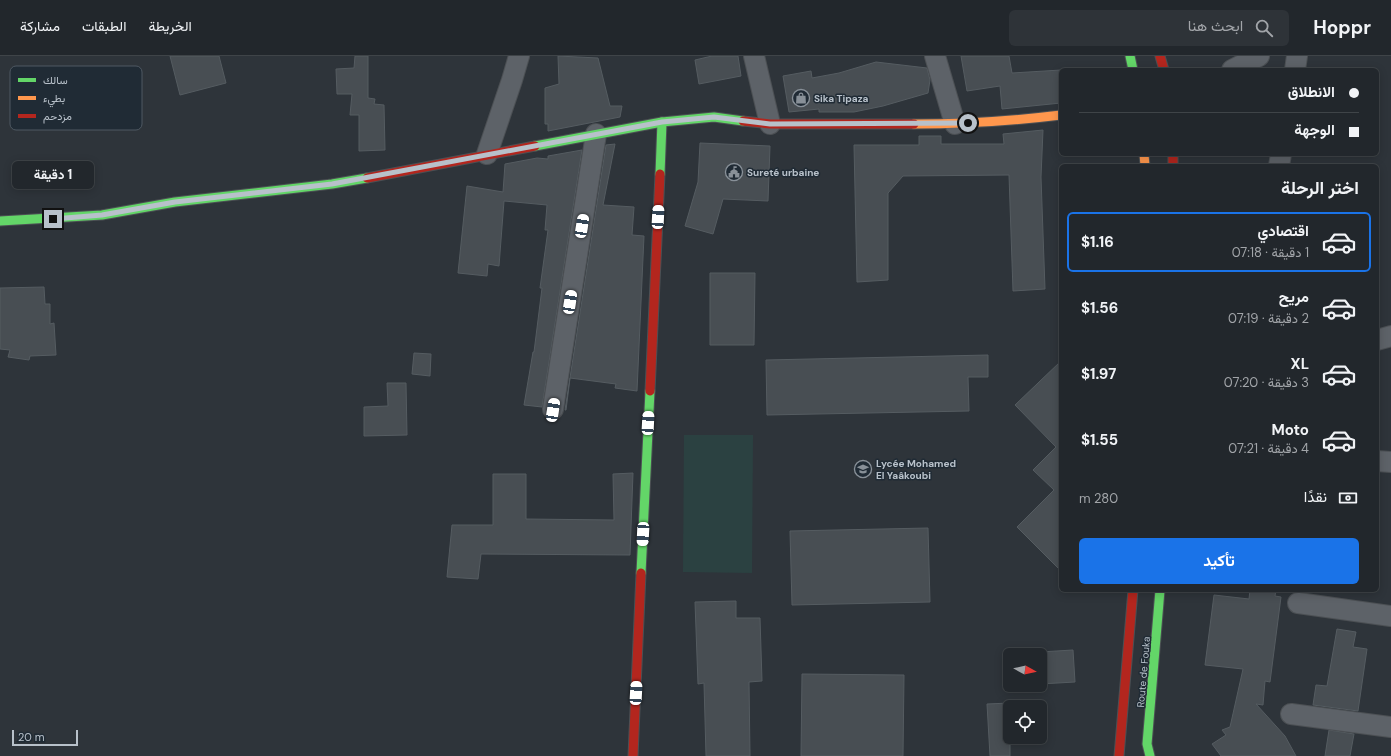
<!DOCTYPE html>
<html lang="ar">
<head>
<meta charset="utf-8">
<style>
  :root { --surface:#22272c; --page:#2e3338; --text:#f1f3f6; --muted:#a2a5a9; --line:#3f4448; --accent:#1a73e8 }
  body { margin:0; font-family:"DM Sans",Vazirmatn,sans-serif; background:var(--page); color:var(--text); direction:rtl; height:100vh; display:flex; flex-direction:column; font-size:15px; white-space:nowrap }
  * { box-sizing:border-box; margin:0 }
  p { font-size:13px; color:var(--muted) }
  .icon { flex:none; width:22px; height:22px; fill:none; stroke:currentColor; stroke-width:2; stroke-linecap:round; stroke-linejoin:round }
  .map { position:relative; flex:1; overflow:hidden; direction:ltr }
  .drawer { position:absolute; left:1059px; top:108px; width:320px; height:428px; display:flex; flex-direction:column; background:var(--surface); border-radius:6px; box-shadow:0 2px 10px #0003,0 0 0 1px var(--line); direction:rtl }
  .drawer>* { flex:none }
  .banner { position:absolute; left:1059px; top:12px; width:320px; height:88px; border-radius:6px; box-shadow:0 2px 10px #0003,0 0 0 1px var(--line); direction:rtl; display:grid; align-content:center; height:88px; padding:0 20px; background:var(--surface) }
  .needle { width:26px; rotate:98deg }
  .controls { position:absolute; left:1003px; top:592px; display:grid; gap:8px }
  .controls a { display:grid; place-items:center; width:44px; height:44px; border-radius:6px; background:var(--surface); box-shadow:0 2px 10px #0003,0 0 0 1px var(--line); font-size:20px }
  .scale { position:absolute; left:12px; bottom:10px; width:66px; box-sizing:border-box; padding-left:4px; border:2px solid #b8c1ca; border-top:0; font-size:11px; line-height:14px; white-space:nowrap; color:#b8c1ca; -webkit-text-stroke:3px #202b35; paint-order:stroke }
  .end { position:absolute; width:18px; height:18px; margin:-9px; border:5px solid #b8c1ca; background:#111; box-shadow:0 0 0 2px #111 }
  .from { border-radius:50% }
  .bubble { position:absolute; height:28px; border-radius:6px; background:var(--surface); box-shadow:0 2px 10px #0003,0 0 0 1px var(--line); font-size:13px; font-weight:700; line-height:28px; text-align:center; direction:rtl }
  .car { position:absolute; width:12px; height:24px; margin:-12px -6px; border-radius:5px; box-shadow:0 0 3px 1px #0007; background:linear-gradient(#fff 24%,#345 0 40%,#fff 0 76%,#345 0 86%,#fff 0) }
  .banner b { display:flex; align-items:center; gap:14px; height:38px; font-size:15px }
  .banner b+b { border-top:1px solid var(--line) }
  .banner i { width:10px; height:10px; background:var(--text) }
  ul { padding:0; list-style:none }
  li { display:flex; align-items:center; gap:12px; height:60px; margin:0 8px 6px; padding:0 12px; border:2px solid transparent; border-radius:6px }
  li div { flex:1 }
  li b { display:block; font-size:15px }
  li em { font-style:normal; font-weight:700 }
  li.selected { border-color:var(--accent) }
  li>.icon { width:36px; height:36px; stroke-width:1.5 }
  h2 { padding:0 20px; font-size:18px; line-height:48px }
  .pay { display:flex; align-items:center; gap:10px; height:44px; padding:0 20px; font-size:15px }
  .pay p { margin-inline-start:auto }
  .action { display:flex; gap:8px; margin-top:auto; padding:8px 20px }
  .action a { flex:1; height:46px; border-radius:6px; background:var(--accent); color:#fff; font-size:16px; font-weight:700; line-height:46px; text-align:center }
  header { display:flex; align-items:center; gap:24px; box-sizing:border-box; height:56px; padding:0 20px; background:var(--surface); border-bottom:1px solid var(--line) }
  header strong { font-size:19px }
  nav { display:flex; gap:22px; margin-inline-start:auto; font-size:14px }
  .search { width:280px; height:36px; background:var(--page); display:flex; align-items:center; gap:10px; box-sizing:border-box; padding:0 14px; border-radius:6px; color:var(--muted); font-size:15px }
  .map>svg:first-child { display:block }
  .green { fill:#2b4141 }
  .building { fill:#484e53; stroke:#555c61 }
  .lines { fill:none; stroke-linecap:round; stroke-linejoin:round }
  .street-casing { stroke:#4c5054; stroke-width:22 }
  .fast-casing { stroke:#4c5054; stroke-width:11 }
  .slow-casing { stroke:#4c5054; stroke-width:11 }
  .jam-casing { stroke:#4c5054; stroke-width:11 }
  .street { stroke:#5d6268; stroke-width:20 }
  .fast { stroke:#63d668; stroke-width:9 }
  .slow { stroke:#ff974d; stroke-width:9 }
  .jam { stroke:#b3261e; stroke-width:9 }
  .route { stroke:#b8c1ca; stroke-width:5 }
  .labels { text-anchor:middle; stroke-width:3; stroke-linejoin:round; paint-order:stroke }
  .poi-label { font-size:10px; font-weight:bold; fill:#b8c1ca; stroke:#202b35; text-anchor:start }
  .street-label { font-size:10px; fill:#b8c1ca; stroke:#202b35 }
  .key { fill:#202b35; stroke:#4e5862; stroke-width:1 }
  .key-label { font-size:11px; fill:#b8c1ca }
</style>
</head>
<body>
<header>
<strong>Hoppr</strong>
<div class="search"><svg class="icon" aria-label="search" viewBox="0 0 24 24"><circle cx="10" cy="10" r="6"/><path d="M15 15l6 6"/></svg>ابحث هنا</div>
<nav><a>الخريطة</a><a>الطبقات</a><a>مشاركة</a></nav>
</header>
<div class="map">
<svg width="1391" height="700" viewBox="0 0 1391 700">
  <rect width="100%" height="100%" fill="#2e343a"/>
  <!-- green -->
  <polygon class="green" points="684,379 753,379 752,517 683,516"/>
  <!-- building -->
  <g class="building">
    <polygon points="170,0 219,0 226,27 180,39"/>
    <polygon points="355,0 368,0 368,42 375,43 374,48 384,49 385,94 359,95 359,59 350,59 352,38 337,38 336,13 354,12"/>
    <polygon points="558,0 598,2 610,50 622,50 620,61 548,75 548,68 545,68 545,32 559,28"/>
    <polygon points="712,0 738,0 741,20 699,28 695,4"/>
    <polygon points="961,0 1009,0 1012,17 1061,14 1061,47 1002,53 1000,30 967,35"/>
    <polygon points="876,6 927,12 930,24 928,37 883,50 854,56 819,56 819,53 789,56 783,20 811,15 812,22 839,17"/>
    <polygon points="1043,74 1041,121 1045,233 1013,235 1009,119 903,120 888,137 888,224 857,226 854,89 919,89 919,80 941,80 941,88 1004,88 1003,78"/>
    <polygon points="700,87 770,90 768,145 723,143 713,178 685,170 698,126"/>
    <polygon points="615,88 603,149 634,151 632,179 644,180 637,335 615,332 616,328 570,322 566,354 565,354 606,89"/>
    <polygon points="582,94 542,351 524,349 533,296 534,296 542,232 540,232 548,174 545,174 547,149 504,145 499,210 488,208 487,220 458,217 467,130 503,136 505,108 537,102 548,103 548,100"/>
    <polygon points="710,217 755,217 754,289 710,289"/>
    <polygon points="44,231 45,248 50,248 50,268 54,267 56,299 30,300 29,304 8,301 10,294 0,293 0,232"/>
    <polygon points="414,297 431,298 430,320 412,318"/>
    <polygon points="988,299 988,321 968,321 969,355 767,359 766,304"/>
    <polygon points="1061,305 1061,515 1017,471 1054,434 1033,414 1056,391 1015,349"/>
    <polygon points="387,327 406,327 407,379 364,380 364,351 388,350"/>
    <polygon points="633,417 630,499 481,498 478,523 447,521 452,469 493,469 493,418 526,418 526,463 614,464 613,418"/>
    <polygon points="928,472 930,546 792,549 790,475"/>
    <polygon points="1250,534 1276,534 1275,540 1281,541 1270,626 1265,625 1263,649 1256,648 1285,680 1296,700 1221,700 1212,688 1226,679 1222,674 1230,671 1243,613 1205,609 1214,539 1249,543"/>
    <polygon points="736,545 736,562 760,562 762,625 749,626 750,700 706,700 704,627 698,628 695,546"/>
    <polygon points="1337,573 1356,576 1353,591 1367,593 1358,655 1313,649 1316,629 1327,630"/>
    <polygon points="1073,594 1075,626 1040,628 1040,596"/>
    <polygon points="802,618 904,619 903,700 801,700"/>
    <polygon points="1010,647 1010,700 990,700 987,648"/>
    <polygon points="1329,674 1354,678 1350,700 1325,700"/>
  </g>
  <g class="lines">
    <!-- street casing -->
    <g class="street-casing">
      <g id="street">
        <polyline points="754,0 770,68"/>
        <polyline points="935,0 955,68"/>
        <polyline points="1232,14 1259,0"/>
        <polyline points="1295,14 1297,0"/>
        <polyline points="487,98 512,24 519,0"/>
        <polyline points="1279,110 1281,98"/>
        <polyline points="1377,284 1391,280"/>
        <polyline points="553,353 596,78"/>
        <polyline points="1377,405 1391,406"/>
        <polyline points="1298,547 1391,560"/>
        <polyline points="1291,658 1391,671"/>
      </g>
    </g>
    <!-- fast casing -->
    <g class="fast-casing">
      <g id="fast">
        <polyline points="1130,0 1133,14"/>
        <polyline points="535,90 662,66 714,61 743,65"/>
        <polyline points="660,118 662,66"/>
        <polyline points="0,165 102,159 175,146 332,128 367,122"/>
        <polyline points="641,517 650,335"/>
        <polyline points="1150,700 1147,688 1160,534"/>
      </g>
    </g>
    <!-- slow casing -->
    <g class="slow-casing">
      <g id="slow">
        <path d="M914 68C963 68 1012 65 1061 59"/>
        <polyline points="1144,98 1145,110"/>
      </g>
    </g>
    <!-- jam casing -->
    <g class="jam-casing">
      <g id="jam">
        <polyline points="1160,0 1164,14"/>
        <polyline points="743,65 770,68 914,68"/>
        <polyline points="1173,98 1173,110"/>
        <polyline points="367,122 535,90"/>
        <polyline points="650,335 660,118"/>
        <polyline points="633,700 641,517"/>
        <polyline points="1119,700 1133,534"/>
      </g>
    </g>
    <!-- street -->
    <use href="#street" class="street"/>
    <!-- fast -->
    <use href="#fast" class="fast"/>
    <!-- slow -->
    <use href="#slow" class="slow"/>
    <!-- jam -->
    <use href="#jam" class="jam"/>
  </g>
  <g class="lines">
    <!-- route -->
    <polyline class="route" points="53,163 102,159 175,146 332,128 662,66 714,61 770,68 968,67"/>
  </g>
  <!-- icons -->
  <defs>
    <g id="shop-ring" transform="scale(0.9)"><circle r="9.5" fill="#202b35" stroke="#889098" stroke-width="1.5"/><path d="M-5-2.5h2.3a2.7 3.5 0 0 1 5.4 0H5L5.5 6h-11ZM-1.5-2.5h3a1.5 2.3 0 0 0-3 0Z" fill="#889098"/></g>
    <g id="civic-ring" transform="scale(0.9)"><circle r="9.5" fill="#202b35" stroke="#889098" stroke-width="1.5"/><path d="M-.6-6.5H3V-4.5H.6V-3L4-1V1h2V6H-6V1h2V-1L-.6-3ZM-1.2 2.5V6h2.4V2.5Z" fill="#889098"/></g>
    <g id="school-ring" transform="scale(0.9)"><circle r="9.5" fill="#202b35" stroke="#889098" stroke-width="1.5"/><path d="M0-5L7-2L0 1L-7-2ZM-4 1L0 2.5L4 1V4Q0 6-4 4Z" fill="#889098"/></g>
  </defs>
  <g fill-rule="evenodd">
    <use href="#shop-ring" x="801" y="42"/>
    <use href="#civic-ring" x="734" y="116"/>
    <use href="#school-ring" x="863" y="413"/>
  </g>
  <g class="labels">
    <!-- poi labels -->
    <g class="poi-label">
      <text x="814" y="46">Sika Tipaza</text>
      <text x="747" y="120">Sureté urbaine</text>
      <text x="876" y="411">Lycée Mohamed<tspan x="876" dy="12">El Yaâkoubi</tspan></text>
    </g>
    <!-- street labels -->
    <g class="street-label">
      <text transform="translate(1143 616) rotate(-85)" y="4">Route de Fouka</text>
    </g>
  </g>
  <!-- legend -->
  <rect x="10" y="10" width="132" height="64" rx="6" class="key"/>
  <rect x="18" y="22" width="18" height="4" fill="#63d668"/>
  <rect x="18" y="40" width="18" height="4" fill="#ff974d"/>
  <rect x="18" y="58" width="18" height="4" fill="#b3261e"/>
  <g class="key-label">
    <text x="43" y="28">سالك</text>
    <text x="43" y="46">بطيء</text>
    <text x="43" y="64">مزدحم</text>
  </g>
</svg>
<div class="controls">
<a><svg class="needle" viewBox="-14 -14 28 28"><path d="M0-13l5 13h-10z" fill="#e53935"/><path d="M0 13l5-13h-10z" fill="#a2a5a9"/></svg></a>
<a><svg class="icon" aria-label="locate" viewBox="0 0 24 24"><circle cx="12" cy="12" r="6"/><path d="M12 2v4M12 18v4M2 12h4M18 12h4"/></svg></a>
</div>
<div class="scale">20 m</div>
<i class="end from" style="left:968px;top:67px"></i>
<i class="end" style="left:53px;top:163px"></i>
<div class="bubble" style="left:12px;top:105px;width:82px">1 دقيقة</div>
<i class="car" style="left:658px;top:161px;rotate:3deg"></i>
<i class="car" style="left:582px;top:170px;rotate:9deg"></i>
<i class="car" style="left:570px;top:246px;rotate:9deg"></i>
<i class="car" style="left:553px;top:354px;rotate:9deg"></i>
<i class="car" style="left:648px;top:367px;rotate:3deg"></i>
<i class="car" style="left:643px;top:478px;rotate:183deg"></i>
<i class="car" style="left:636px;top:637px;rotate:3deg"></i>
<div class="banner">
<b><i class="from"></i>الانطلاق</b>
<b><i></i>الوجهة</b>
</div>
<section class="drawer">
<h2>اختر الرحلة</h2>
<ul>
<li class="selected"><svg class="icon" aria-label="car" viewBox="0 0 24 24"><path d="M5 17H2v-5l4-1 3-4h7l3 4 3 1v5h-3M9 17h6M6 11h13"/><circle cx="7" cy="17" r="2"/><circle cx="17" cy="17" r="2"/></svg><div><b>اقتصادي</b><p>1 دقيقة · 07:18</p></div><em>$1.16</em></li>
<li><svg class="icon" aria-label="car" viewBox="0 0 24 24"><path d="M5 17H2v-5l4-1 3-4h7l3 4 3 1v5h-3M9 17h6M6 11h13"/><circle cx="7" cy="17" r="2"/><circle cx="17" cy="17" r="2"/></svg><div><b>مريح</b><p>2 دقيقة · 07:19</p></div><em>$1.56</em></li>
<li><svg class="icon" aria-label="car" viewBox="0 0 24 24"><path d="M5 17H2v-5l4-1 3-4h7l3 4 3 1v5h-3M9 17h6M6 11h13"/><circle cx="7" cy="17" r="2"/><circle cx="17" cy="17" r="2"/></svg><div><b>XL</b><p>3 دقيقة · 07:20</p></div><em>$1.97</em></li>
<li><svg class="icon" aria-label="car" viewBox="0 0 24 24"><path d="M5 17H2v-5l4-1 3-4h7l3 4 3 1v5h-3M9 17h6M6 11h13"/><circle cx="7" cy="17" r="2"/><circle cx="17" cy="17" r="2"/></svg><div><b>Moto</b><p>4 دقيقة · 07:21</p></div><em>$1.55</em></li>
</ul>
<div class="pay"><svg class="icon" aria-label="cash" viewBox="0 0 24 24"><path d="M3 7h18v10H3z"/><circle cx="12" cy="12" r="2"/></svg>نقدًا<p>280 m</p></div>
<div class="action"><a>تأكيد</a></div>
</section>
</div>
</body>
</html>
